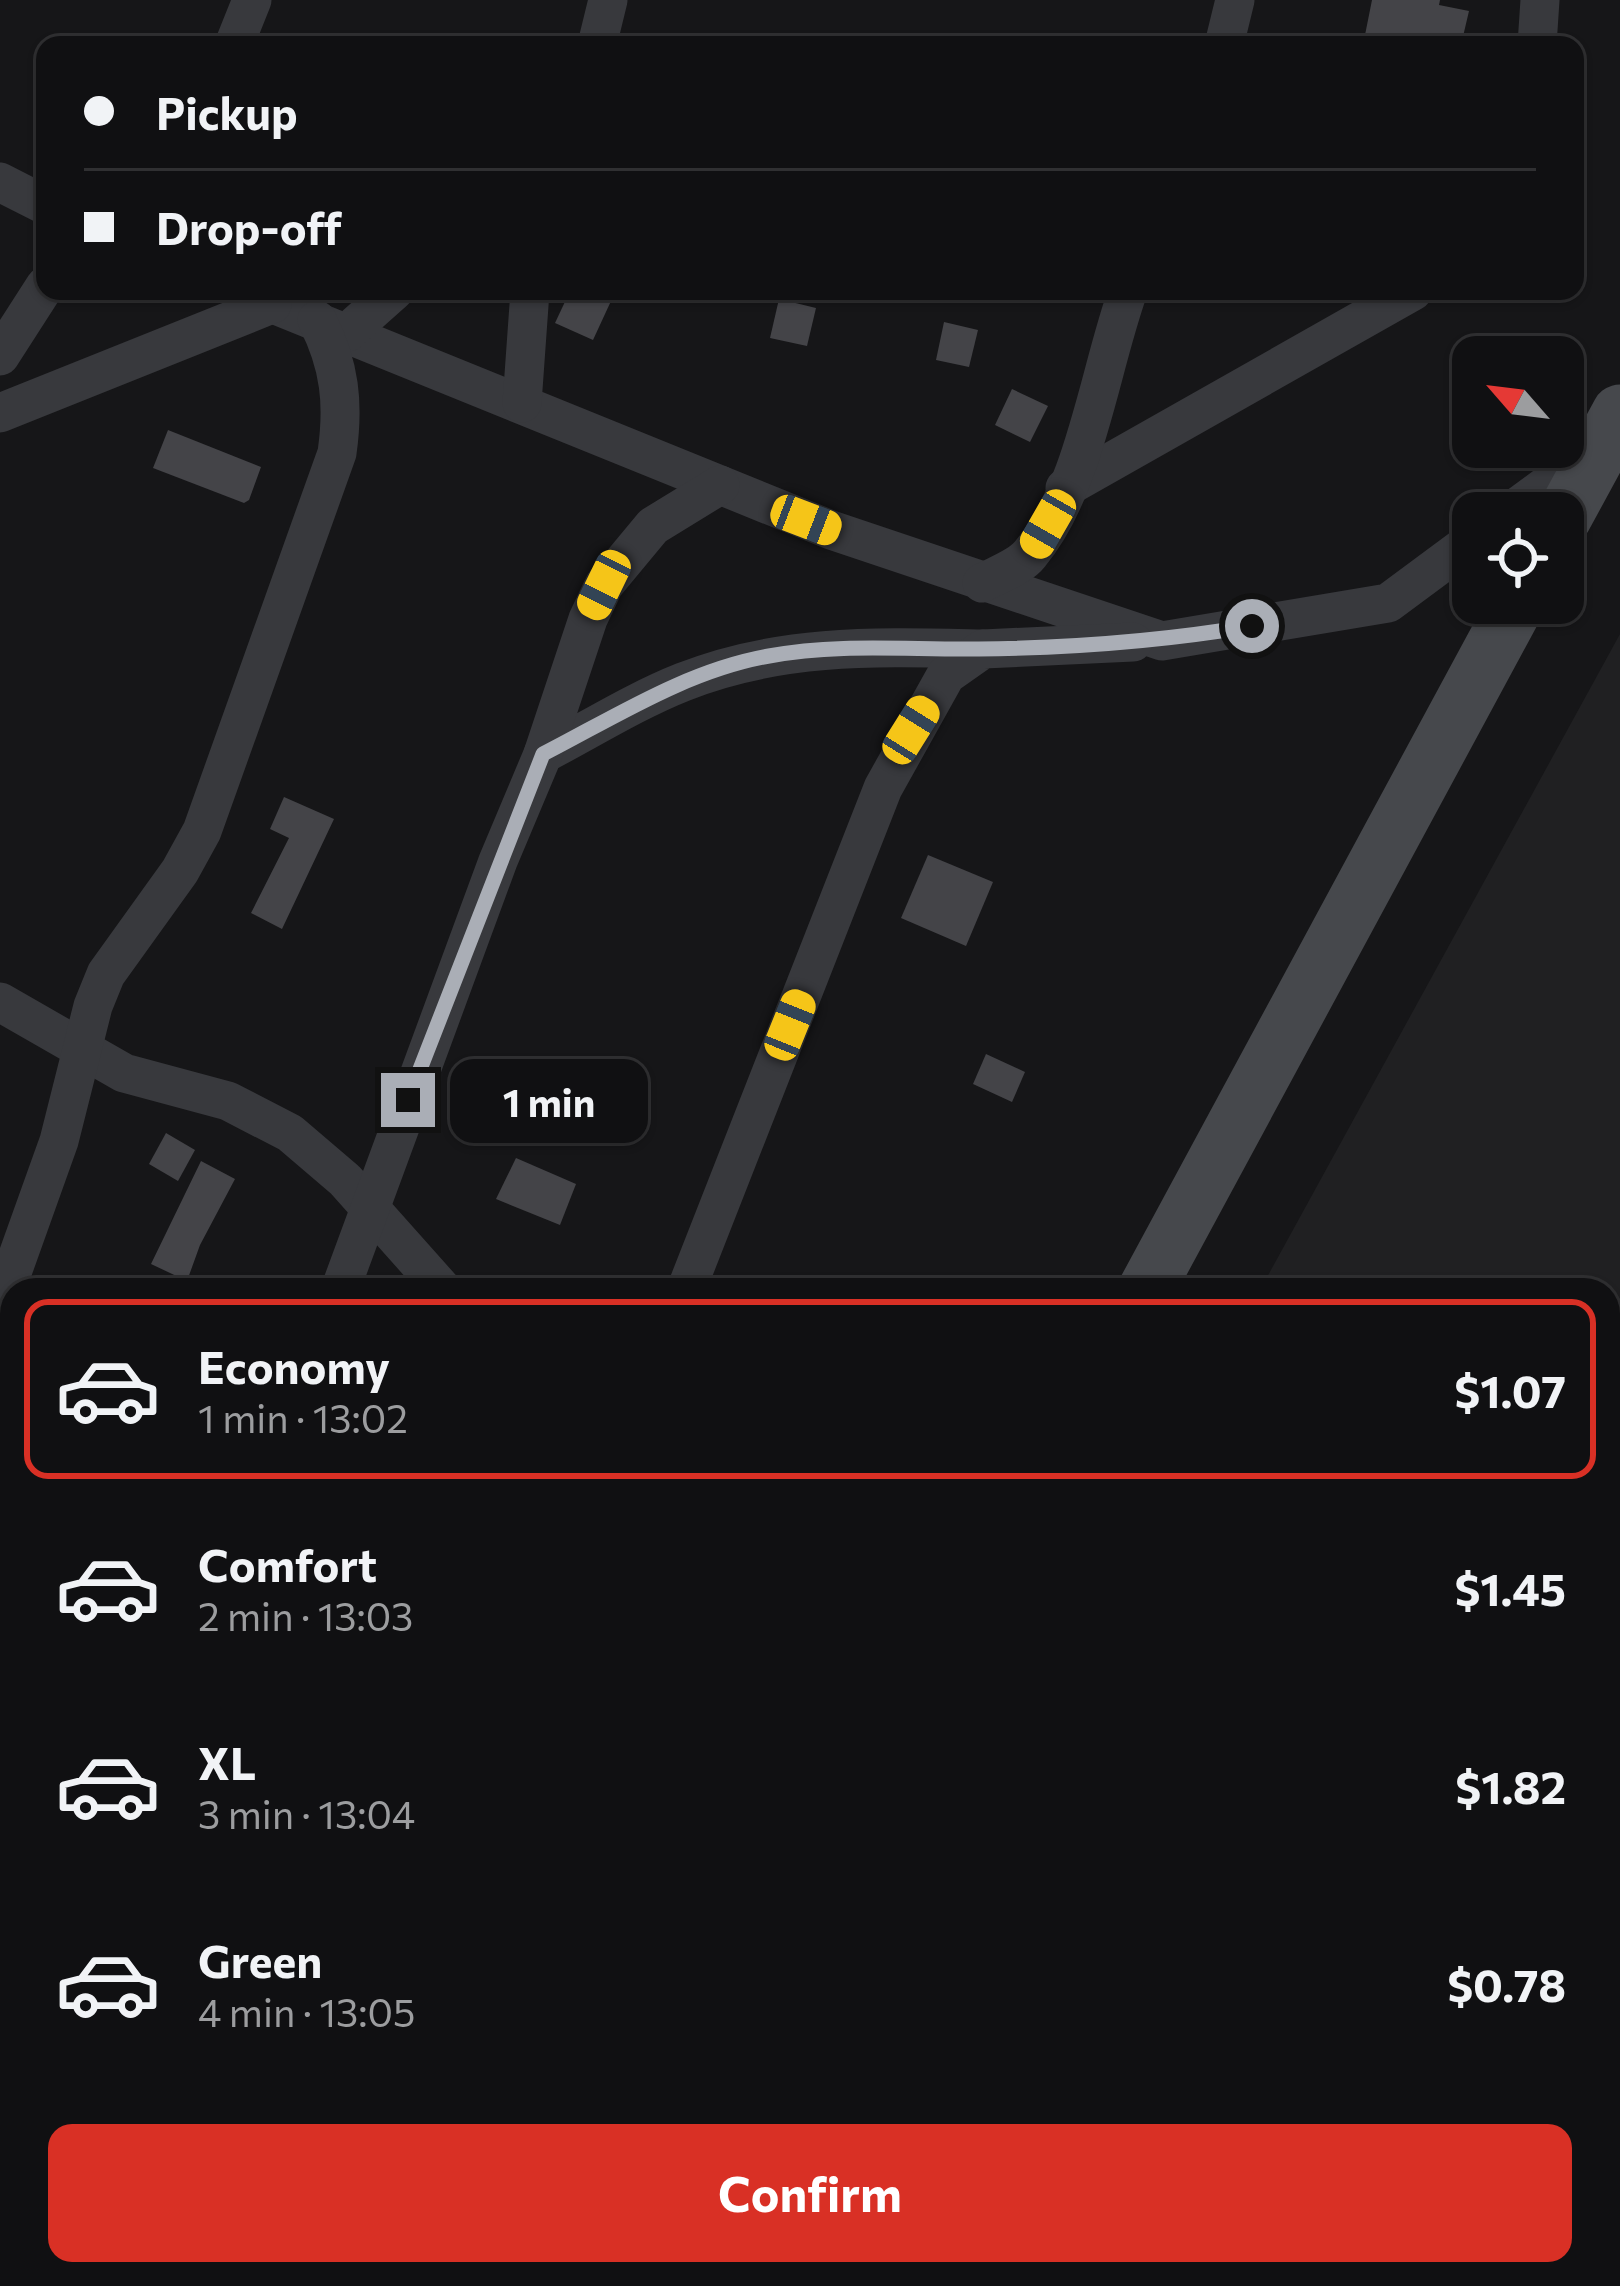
<!DOCTYPE html>
<html lang="en">
<head>
<meta charset="utf-8">
<style>
  :root { --surface:#101012; --page:#1e1e20; --text:#f1f3f6; --muted:#9c9d9f; --line:#303032; --accent:#d93025 }
  body { margin:0; font-family:Commissioner,sans-serif; background:var(--page); color:var(--text); height:100vh; display:flex; flex-direction:column; font-size:45px; white-space:nowrap }
  * { box-sizing:border-box; margin:0 }
  p { font-size:39px; color:var(--muted) }
  .icon { flex:none; width:66px; height:66px; fill:none; stroke:currentColor; stroke-width:2; stroke-linecap:round; stroke-linejoin:round }
  .map { position:relative; flex:1; overflow:hidden }
  .side { position:absolute; left:0px; top:1278px; width:1620px; height:1008px; display:flex; flex-direction:column; background:var(--surface); border-radius:36px 36px 0 0; box-shadow:0 3px 9px #0004,0 0 0 3px var(--line) }
  .side>* { flex:none }
  .top-card { position:absolute; left:36px; top:36px; width:1548px; height:264px; border-radius:24px; box-shadow:0 3px 9px #0004,0 0 0 3px var(--line); display:grid; align-content:center; height:264px; padding:0 48px; background:var(--surface) }
  .needle { width:78px; rotate:298deg }
  .controls { position:absolute; left:1452px; top:336px; display:grid; gap:24px }
  .controls a { display:grid; place-items:center; width:132px; height:132px; border-radius:24px; background:var(--surface); box-shadow:0 3px 9px #0004,0 0 0 3px var(--line); font-size:60px }
  .end { position:absolute; width:54px; height:54px; margin:-27px; border:15px solid #aaaeb6; background:#111; box-shadow:0 0 0 6px #111 }
  .from { border-radius:50% }
  .bubble { position:absolute; height:84px; border-radius:24px; background:var(--surface); box-shadow:0 3px 9px #0004,0 0 0 3px var(--line); font-size:39px; font-weight:700; line-height:84px; text-align:center }
  .car { position:absolute; width:36px; height:72px; margin:-36px -18px; border-radius:15px; box-shadow:0 0 9px 3px #0007; background:linear-gradient(#f5c518 24%,#345 0 40%,#f5c518 0 76%,#345 0 86%,#f5c518 0) }
  .top-card b { display:flex; align-items:center; gap:42px; height:114px; font-size:45px }
  .top-card b+b { border-top:3px solid var(--line) }
  .top-card i { width:30px; height:30px; background:var(--text) }
  ul { padding:21px 0 0; list-style:none }
  li { display:flex; align-items:center; gap:36px; height:180px; margin:0 24px 18px; padding:0 24px; border:6px solid transparent; border-radius:24px }
  li div { flex:1 }
  li b { display:block; font-size:45px }
  li em { font-style:normal; font-weight:700 }
  li.on { border-color:var(--accent) }
  li>.icon { width:108px; height:108px; stroke-width:1.5 }
  .action { display:flex; gap:24px; margin-top:auto; padding:24px 48px }
  .action a { flex:1; height:138px; border-radius:24px; background:var(--accent); color:#fff; font-size:48px; font-weight:700; line-height:138px; text-align:center }
  .map>svg:first-child { display:block }
  .built { fill:#202022 }
  .building { fill:#444448 }
  .lines { fill:none; stroke-linecap:round; stroke-linejoin:round }
  .street { stroke:#38393d; stroke-width:39 }
  .secondary { stroke:#46484c; stroke-width:57 }
  .route { stroke:#aaaeb6; stroke-width:15 }
</style>
</head>
<body>
<div class="map">
<svg width="1620" height="2286" viewBox="0 0 1620 2286">
  <rect width="100%" height="100%" fill="#161618"/>
  <!-- built -->
  <polygon class="built" points="1620,634 1620,2286 705,2286 711,2274 1608,2274 1608,1290 1260,1290"/>
  <!-- building -->
  <g class="building">
    <polygon points="1372,0 1440,0 1439,5 1469,11 1461,45 1363,45"/>
    <polygon points="570,291 589,291 611,301 593,340 555,323"/>
    <polygon points="779,299 816,308 807,346 770,338"/>
    <polygon points="944,322 978,330 969,367 936,360"/>
    <polygon points="1012,389 1048,406 1030,442 995,425"/>
    <polygon points="168,430 261,467 249,500 244,503 153,468"/>
    <polygon points="284,797 334,819 282,929 251,913 289,838 270,829"/>
    <polygon points="928,855 993,882 966,946 901,918"/>
    <polygon points="986,1054 1025,1072 1012,1102 973,1084"/>
    <polygon points="166,1133 195,1150 178,1181 149,1164"/>
    <polygon points="516,1158 576,1184 560,1225 496,1199"/>
    <polygon points="201,1161 235,1179 200,1245 187,1281 151,1264"/>
  </g>
  <g class="lines">
    <!-- street -->
    <g class="street">
      <polyline points="234,45 252,0"/>
      <polyline points="597,45 608,0"/>
      <polyline points="1224,45 1235,0"/>
      <polyline points="1537,45 1540,0"/>
      <polyline points="0,182 45,205"/>
      <polyline points="241,291 831,530 1162,641 1388,603 1473,540"/>
      <polyline points="348,332 394,291"/>
      <polyline points="0,356 45,286"/>
      <polyline points="522,403 530,291"/>
      <polyline points="0,413 272,304"/>
      <polyline points="1065,488 1413,291"/>
      <polyline points="1509,513 1589,454"/>
      <path d="M982 583C997 575 1020 567 1030 554 1085 488 1099 372 1128 291"/>
      <path d="M543 754C589 730 635 701 683 682 781 643 880 647 983 649"/>
      <polyline points="0,1002 124,1073 228,1101 290,1133 345,1180 443,1290"/>
      <polyline points="340,1290 498,861 543,754 588,619 604,585 653,526 720,485"/>
      <polyline points="686,1290 883,788 946,675 983,649 1133,642"/>
      <path d="M0 1306 59 1141 93 1006 106 974 180 871 202 831 337 453C344 404 340 365 317 320"/>
      <polyline points="0,1745 12,1748"/>
      <polyline points="0,2114 12,2087"/>
      <polyline points="0,2193 12,2187"/>
    </g>
    <!-- secondary -->
    <g class="secondary">
      <polyline points="1563,518 1620,413"/>
      <polyline points="1146,1290 1517,603"/>
      <polyline points="605,2286 611,2274"/>
    </g>
  </g>
  <g class="lines">
    <!-- route -->
    <path class="route" d="M408 1100 543 754C615 717 688 670 769 656 839 643 908 650 979 649 1070 648 1163 641 1252 626"/>
  </g>
</svg>
<div class="controls">
<a><svg class="needle" viewBox="-14 -14 28 28"><path d="M0-13l5 13h-10z" fill="#e53935"/><path d="M0 13l5-13h-10z" fill="#9c9d9f"/></svg></a>
<a><svg class="icon" aria-label="locate" viewBox="0 0 24 24"><circle cx="12" cy="12" r="6"/><path d="M12 2v4M12 18v4M2 12h4M18 12h4"/></svg></a>
</div>
<i class="end from" style="left:1252px;top:626px"></i>
<i class="end" style="left:408px;top:1100px"></i>
<div class="bubble" style="left:450px;top:1059px;width:198px">1 min</div>
<i class="car" style="left:806px;top:520px;rotate:111deg"></i>
<i class="car" style="left:1048px;top:524px;rotate:210deg"></i>
<i class="car" style="left:604px;top:585px;rotate:206deg"></i>
<i class="car" style="left:911px;top:730px;rotate:32deg"></i>
<i class="car" style="left:790px;top:1025px;rotate:22deg"></i>
<div class="top-card">
<b><i class="from"></i>Pickup</b>
<b><i></i>Drop-off</b>
</div>
<section class="side">
<ul>
<li class="on"><svg class="icon" aria-label="car" viewBox="0 0 24 24"><path d="M5 17H2v-5l4-1 3-4h7l3 4 3 1v5h-3M9 17h6M6 11h13"/><circle cx="7" cy="17" r="2"/><circle cx="17" cy="17" r="2"/></svg><div><b>Economy</b><p>1 min · 13:02</p></div><em>$1.07</em></li>
<li><svg class="icon" aria-label="car" viewBox="0 0 24 24"><path d="M5 17H2v-5l4-1 3-4h7l3 4 3 1v5h-3M9 17h6M6 11h13"/><circle cx="7" cy="17" r="2"/><circle cx="17" cy="17" r="2"/></svg><div><b>Comfort</b><p>2 min · 13:03</p></div><em>$1.45</em></li>
<li><svg class="icon" aria-label="car" viewBox="0 0 24 24"><path d="M5 17H2v-5l4-1 3-4h7l3 4 3 1v5h-3M9 17h6M6 11h13"/><circle cx="7" cy="17" r="2"/><circle cx="17" cy="17" r="2"/></svg><div><b>XL</b><p>3 min · 13:04</p></div><em>$1.82</em></li>
<li><svg class="icon" aria-label="car" viewBox="0 0 24 24"><path d="M5 17H2v-5l4-1 3-4h7l3 4 3 1v5h-3M9 17h6M6 11h13"/><circle cx="7" cy="17" r="2"/><circle cx="17" cy="17" r="2"/></svg><div><b>Green</b><p>4 min · 13:05</p></div><em>$0.78</em></li>
</ul>
<div class="action"><a>Confirm</a></div>
</section>
</div>
</body>
</html>
